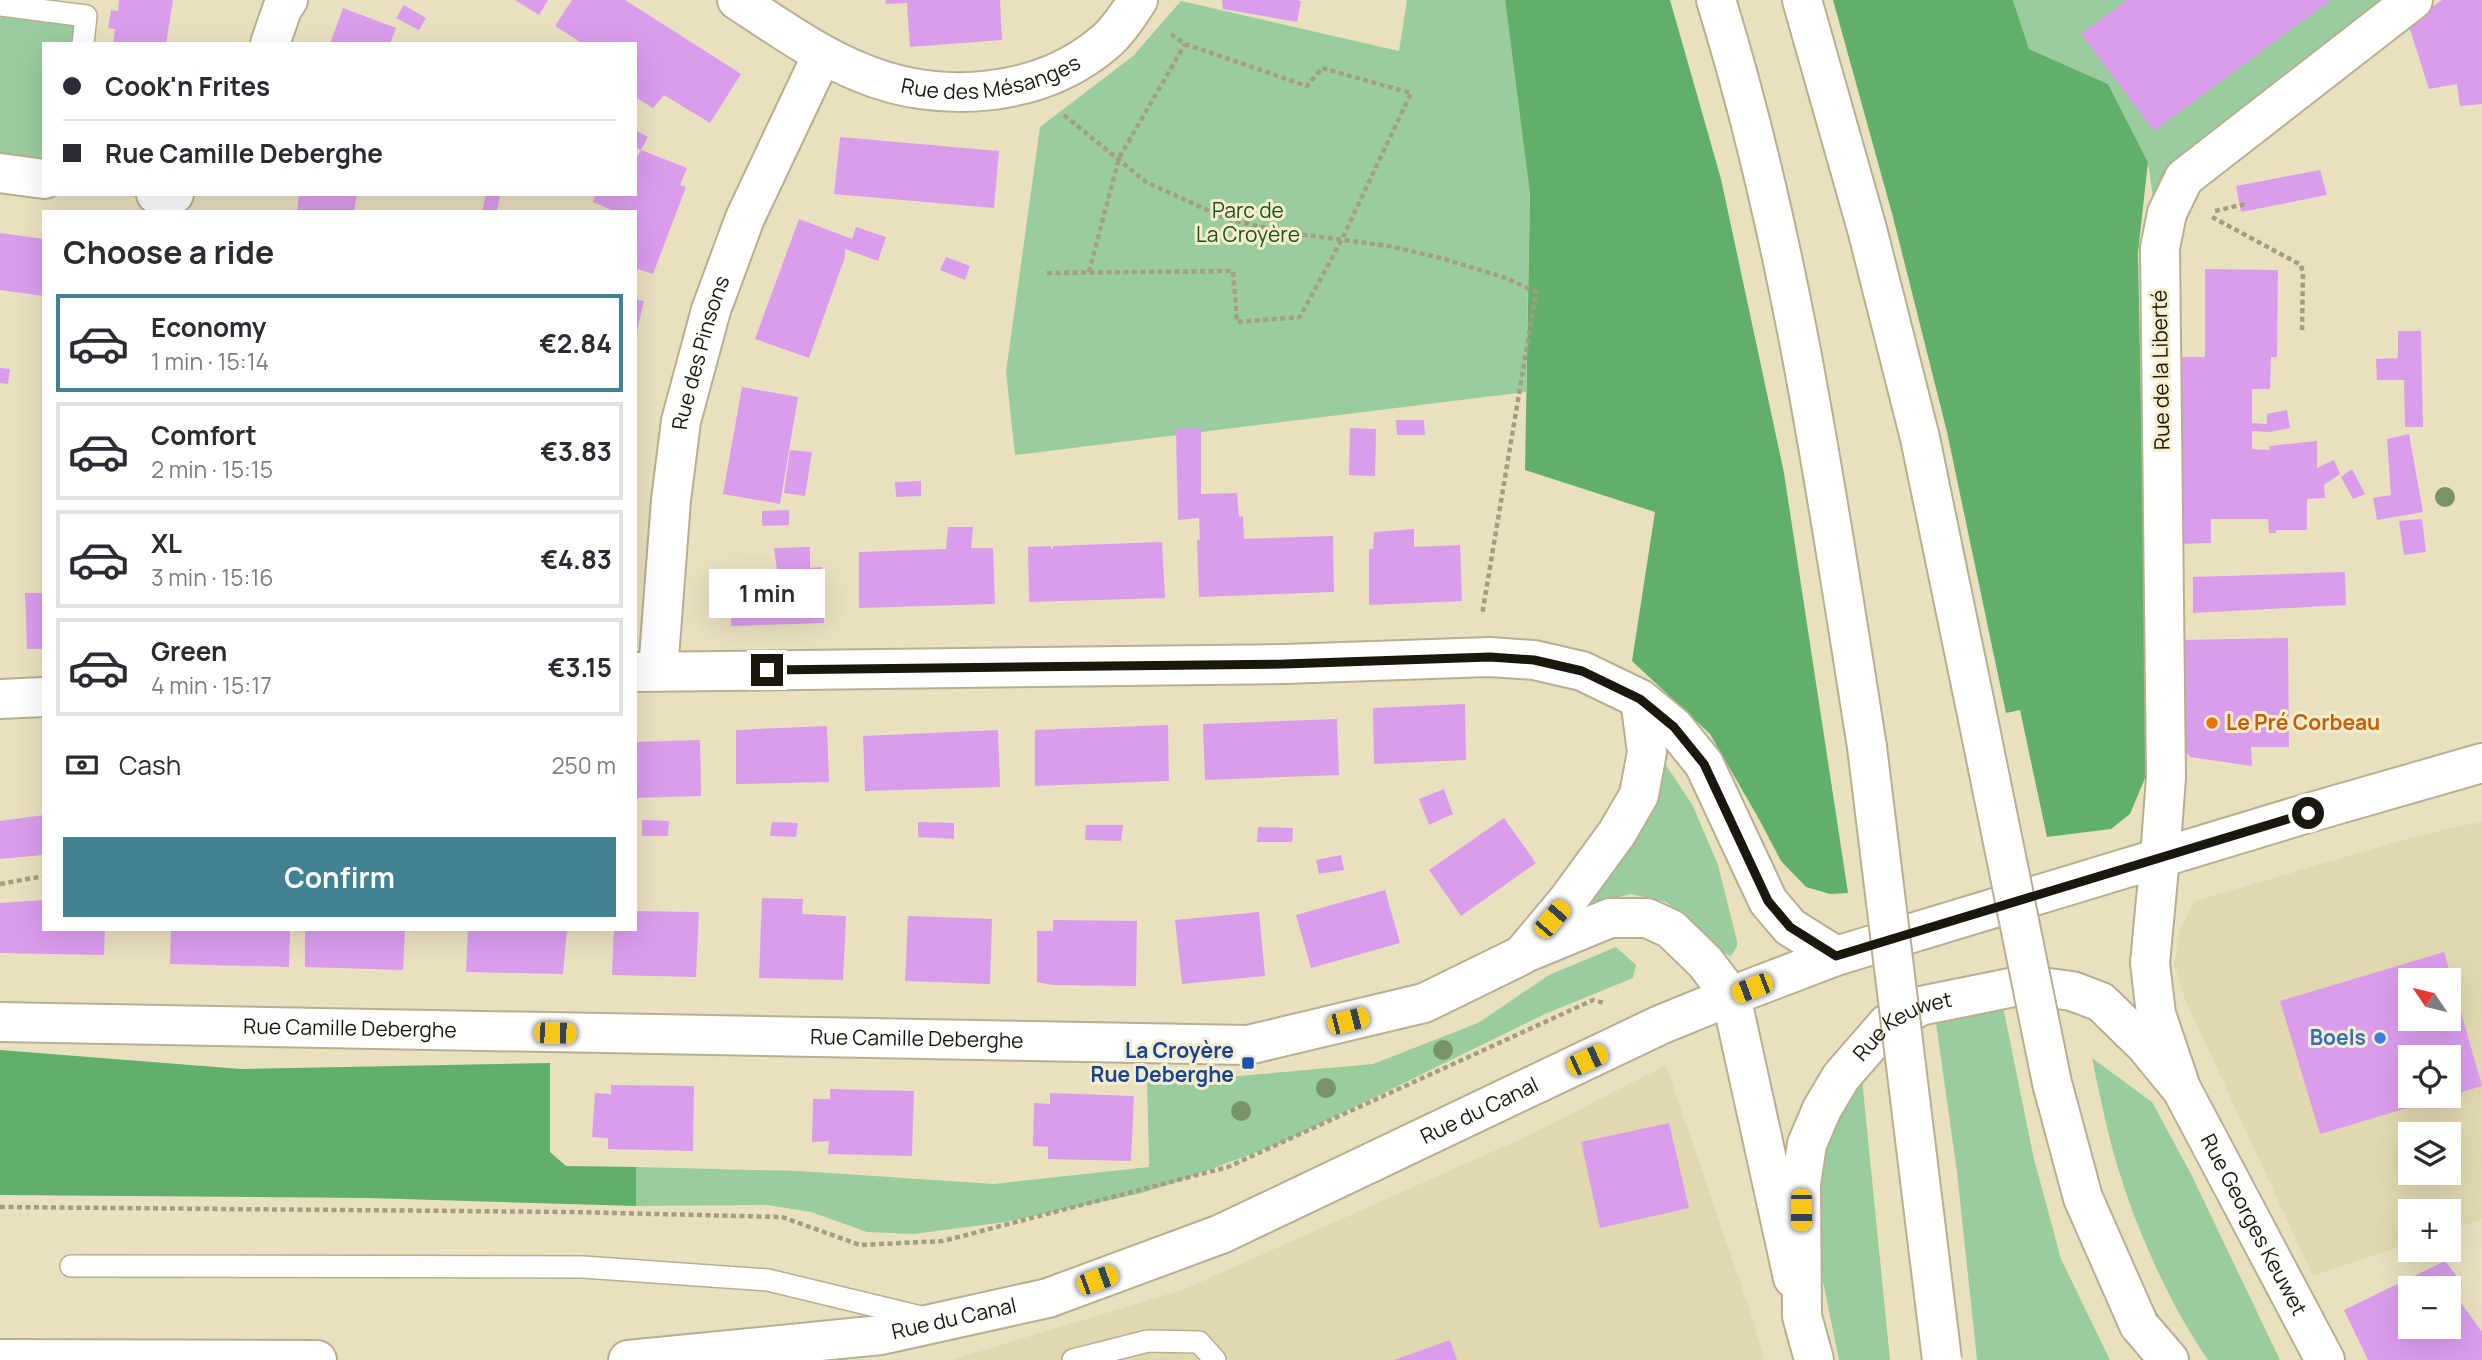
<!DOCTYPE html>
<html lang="en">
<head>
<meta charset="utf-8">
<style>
  :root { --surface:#fff; --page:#f7f7f7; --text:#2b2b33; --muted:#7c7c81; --line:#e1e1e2; --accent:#408294 }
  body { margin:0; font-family:Manrope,sans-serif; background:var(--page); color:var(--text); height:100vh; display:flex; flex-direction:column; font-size:26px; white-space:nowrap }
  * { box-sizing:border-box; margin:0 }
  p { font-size:23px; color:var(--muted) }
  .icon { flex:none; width:38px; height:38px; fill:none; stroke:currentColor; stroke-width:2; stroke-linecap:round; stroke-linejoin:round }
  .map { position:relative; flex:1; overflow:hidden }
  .drawer { position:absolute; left:42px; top:210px; width:595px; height:721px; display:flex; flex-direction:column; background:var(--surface); border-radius:0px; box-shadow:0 7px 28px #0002 }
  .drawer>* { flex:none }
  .hud { position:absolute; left:42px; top:42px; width:595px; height:154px; border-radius:0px; box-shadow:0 7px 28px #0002; display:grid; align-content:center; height:154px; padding:0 21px; background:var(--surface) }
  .needle { width:46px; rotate:305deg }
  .fabs { position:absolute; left:2398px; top:968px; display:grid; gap:14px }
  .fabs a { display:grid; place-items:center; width:63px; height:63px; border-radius:0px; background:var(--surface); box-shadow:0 7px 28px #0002; font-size:35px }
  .end { position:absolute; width:32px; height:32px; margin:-16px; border:9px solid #1a170c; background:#fff; box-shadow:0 0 0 4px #fff }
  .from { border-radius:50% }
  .bubble { position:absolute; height:49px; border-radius:0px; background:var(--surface); box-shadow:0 7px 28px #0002; font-size:23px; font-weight:700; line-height:49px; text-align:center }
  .car { position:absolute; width:21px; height:42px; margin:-21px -10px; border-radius:9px; box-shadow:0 0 5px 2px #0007; background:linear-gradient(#f5c518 24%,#345 0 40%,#f5c518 0 76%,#345 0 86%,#f5c518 0) }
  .hud b { display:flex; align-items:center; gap:24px; height:66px; font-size:26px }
  .hud b+b { border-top:2px solid var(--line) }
  .hud i { width:18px; height:18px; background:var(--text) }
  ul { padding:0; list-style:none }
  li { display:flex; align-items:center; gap:21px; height:98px; margin:0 14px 10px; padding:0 7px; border:4px solid var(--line); border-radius:0px }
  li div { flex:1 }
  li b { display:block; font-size:26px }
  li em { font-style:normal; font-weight:700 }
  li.on { border-color:var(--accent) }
  li>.icon { width:63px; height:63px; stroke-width:1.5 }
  h2 { padding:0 21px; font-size:32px; line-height:84px }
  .pay { display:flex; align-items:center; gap:18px; height:77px; padding:0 21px; font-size:26px }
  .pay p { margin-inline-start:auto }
  .action { display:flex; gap:14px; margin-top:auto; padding:14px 21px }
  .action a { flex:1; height:80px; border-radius:0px; background:var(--accent); color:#fff; font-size:28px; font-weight:700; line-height:80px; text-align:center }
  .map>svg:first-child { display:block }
  .built { fill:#e2d8b0; fill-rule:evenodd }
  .green { fill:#9acd9e }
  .forest { fill:#61b06a }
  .building { fill:#da9dec; fill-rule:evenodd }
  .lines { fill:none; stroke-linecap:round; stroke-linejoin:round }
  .lane-casing { stroke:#b7af90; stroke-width:24 }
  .street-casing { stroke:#b7af90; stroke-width:42 }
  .secondary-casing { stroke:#b7af90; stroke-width:42 }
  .primary-casing { stroke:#b7af90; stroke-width:42 }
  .highway-casing { stroke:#b7af90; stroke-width:42 }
  .path { stroke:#a49d84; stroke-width:4.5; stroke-dasharray:5 3.5; stroke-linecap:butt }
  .lane { stroke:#fff; stroke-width:21 }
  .street { stroke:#fff; stroke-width:38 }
  .secondary { stroke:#fff; stroke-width:38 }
  .primary { stroke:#fff; stroke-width:38 }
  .highway { stroke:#fff; stroke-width:38 }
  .highway-bridge-casing { stroke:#b7af90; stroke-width:42; stroke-linecap:butt }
  .highway-bridge { stroke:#fff; stroke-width:38 }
  .tree { fill:#78926a }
  .route { stroke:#1a170c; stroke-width:9 }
  .food-dot { fill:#e8710a; stroke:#f6edcd; stroke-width:2.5 }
  .shop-dot { fill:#3f7fe0; stroke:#f6edcd; stroke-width:2.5 }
  .transit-dot { fill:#1a4fb4; stroke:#f6edcd; stroke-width:2.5 }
  .labels { text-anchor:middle; stroke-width:6; stroke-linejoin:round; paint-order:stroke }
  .street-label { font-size:21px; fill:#1a170c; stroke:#f6edcd }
  .park-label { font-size:21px; fill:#1b5224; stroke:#f6edcd }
  .food-label { font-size:21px; font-weight:bold; fill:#c56008; stroke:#f6edcd; text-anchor:start }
  .shop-label { font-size:21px; font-weight:bold; fill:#366cbe; stroke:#f6edcd; text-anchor:end }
  .transit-label { font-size:21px; font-weight:bold; fill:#164399; stroke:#f6edcd; text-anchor:end }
</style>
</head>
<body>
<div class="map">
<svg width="2482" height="1360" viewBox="0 0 2482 1360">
  <rect width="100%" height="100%" fill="#e9e0c0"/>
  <!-- built -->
  <g class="built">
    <path d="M2482 821V1219L2448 1231V1211H2410V1243L2313 1276 2184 997 2174 964 2180 929 2195 901 2410 838ZM2410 980H2448V1018H2410ZM2410 1057H2448V1096H2410ZM2410 1134H2448V1172H2410Z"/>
    <polygon points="1666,1065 1753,1320 1764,1360 951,1360 1182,1290 1530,1135"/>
  </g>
  <!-- green -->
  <g class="green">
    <polygon points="1407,0 1505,0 1530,194 1526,392 1015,455 1006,372 1040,127 1133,56 1181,1 1399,51"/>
    <polygon points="2013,0 2413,0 2210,159 2160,248 2148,162 2108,84 2029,49"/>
    <polygon points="0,5 86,16 83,44 44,44 44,179 0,173"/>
    <polygon points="1654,747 1693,806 1718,865 1737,941 1737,946 1731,956 1716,950 1696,924 1666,902 1631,894 1591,904 1614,868"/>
    <polygon points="1616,947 1636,965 1633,978 1545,1014 1281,1143 1174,1183 1138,1194 1005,1222 914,1234 867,1232 811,1212 767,1205 636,1206 636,1167 799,1171 994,1184 1149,1167 1147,1076 1239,1076 1373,1064 1478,1023 1549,975"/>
    <polygon points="2003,1007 2034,1159 2061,1259 2110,1360 1977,1360 1957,1172 1935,1016"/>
    <path d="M2092 1058 2152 1102 2191 1174 2280 1360H2208C2165 1298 2125 1205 2108 1131 2102 1107 2097 1082 2092 1058Z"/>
    <polygon points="1862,1079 1890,1360 1839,1360 1823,1282 1814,1198 1821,1142"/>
  </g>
  <!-- forest -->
  <g class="forest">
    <polygon points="1505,0 1670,0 1721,179 1784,473 1848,893 1830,894 1806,887 1781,861 1760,821 1710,734 1632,661 1655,512 1525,470 1530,194"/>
    <polygon points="1833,0 2013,0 2029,49 2108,84 2148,162 2138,253 2148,771 2130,814 2111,829 2047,837 2020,710 2006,713 1947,432 1893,217"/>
    <polygon points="0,1050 241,1069 550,1063 550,1152 566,1166 636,1167 636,1206 368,1198 0,1195"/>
  </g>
  <!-- building -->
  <g class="building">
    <polygon points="119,0 173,0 166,44 113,44 115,29 108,28 111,10 118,11"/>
    <polygon points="515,0 548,0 539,15"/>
    <polygon points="572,0 625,0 741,74 710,123 664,95 653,108 635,97 635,44 583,44 555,26"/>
    <polygon points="886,0 1000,0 1002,40 910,47 907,3 885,4"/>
    <polygon points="1222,0 1297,0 1301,1 1297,22 1223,9"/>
    <polygon points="2127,0 2331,0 2154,131 2081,34"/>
    <polygon points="2442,0 2482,0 2482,104 2460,106 2457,84 2429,89 2408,23"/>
    <polygon points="404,5 426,18 419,30 396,18"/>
    <polygon points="343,8 396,28 390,44 330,44"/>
    <polygon points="635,130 648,137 641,150 687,168 680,185 686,187 653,274 635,268 635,212 616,212 593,202 596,194 635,194 635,161 641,150 635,147"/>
    <polygon points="840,137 999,151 994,208 834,194"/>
    <polygon points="2320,170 2327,195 2241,212 2236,186"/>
    <polygon points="299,194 357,194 354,212 297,212"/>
    <polygon points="486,194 500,194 497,212 482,212"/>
    <polygon points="799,219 852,239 856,227 886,237 878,261 845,249 845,257 809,358 755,339"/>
    <polygon points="0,233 44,239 44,296 0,290"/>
    <polygon points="946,257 970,266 965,280 940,270"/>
    <polygon points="2205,269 2278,270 2277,357 2271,357 2270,389 2252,389 2252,423 2267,424 2267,414 2287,410 2290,428 2269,432 2252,431 2252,449 2270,450 2269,446 2317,441 2317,468 2334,460 2340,474 2324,485 2325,498 2307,499 2307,530 2276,530 2276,533 2269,533 2268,519 2211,519 2211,543 2178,544 2174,357 2205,357"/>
    <polygon points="635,299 644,301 636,335 635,335"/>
    <polygon points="2398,331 2421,331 2423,427 2405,427 2404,380 2377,380 2376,359 2398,358"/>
    <polygon points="0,368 10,369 8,384 0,383"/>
    <polygon points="742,387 798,397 780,504 723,494"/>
    <polygon points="1396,420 1424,420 1425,435 1397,435"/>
    <polygon points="1201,428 1201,494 1237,493 1239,517 1243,516 1244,539 1333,536 1334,592 1199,597 1197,540 1200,540 1199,518 1178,520 1176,429"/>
    <polygon points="1350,428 1376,429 1375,476 1349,475"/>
    <polygon points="2409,434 2423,512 2377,520 2373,498 2391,495 2387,439"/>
    <polygon points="790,450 812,452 805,496 784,493"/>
    <polygon points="2352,469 2365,494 2353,499 2341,477"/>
    <polygon points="921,481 921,496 896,497 895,482"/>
    <polygon points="789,510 789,525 762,526 762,511"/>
    <polygon points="2422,519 2426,552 2404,555 2399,521"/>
    <polygon points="948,527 973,527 971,548 993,548 995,604 859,608 859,552 946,549"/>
    <polygon points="1414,529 1414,547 1460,545 1462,601 1369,605 1369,549 1373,549 1374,532"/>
    <polygon points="1162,542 1165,598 1029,602 1028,547 1051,546 1051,550 1054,546"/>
    <polygon points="810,547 810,568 822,567 824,623 731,626 731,571 777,569 774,548"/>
    <polygon points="2345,572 2346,605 2193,613 2193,577"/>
    <polygon points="25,593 44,593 44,649 27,649"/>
    <polygon points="2288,638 2289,747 2251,747 2252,766 2190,757 2182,748 2180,640"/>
    <polygon points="1465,704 1466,760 1374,764 1373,708"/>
    <polygon points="1337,719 1339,775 1205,780 1203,724"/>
    <polygon points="1168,725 1169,781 1035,786 1035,730"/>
    <polygon points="827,726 829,782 736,784 736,730"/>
    <polygon points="998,730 1000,787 865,791 863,736"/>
    <polygon points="700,740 701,796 635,798 635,742"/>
    <polygon points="1444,789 1453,814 1429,825 1419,799"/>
    <polygon points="44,815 44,855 0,859 0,821"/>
    <polygon points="1504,818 1536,863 1461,916 1429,870"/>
    <polygon points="642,820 669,821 668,836 642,836"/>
    <polygon points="772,822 798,823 796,837 770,836"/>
    <polygon points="918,822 954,823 954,839 918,837"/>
    <polygon points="1086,825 1123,825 1121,841 1085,840"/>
    <polygon points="1258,827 1293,828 1292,842 1257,842"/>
    <polygon points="1341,855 1344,870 1319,874 1316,860"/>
    <polygon points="1385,890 1400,943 1311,968 1296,915"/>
    <polygon points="762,898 803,899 802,914 846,916 843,980 759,978"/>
    <polygon points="44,900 44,929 105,929 104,955 0,953 0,903"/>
    <polygon points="635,911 699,912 696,977 612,975 614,929 635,929"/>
    <polygon points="1259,912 1265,976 1182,984 1175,920"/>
    <polygon points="908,916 992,919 990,984 905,981"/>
    <polygon points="1053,920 1137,921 1136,986 1052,985 1037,982 1037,931 1053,931"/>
    <polygon points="171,929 290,929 289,967 170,964"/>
    <polygon points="305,929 405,929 403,970 305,967"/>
    <polygon points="468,929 567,929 563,974 466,972"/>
    <path d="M2444 952 2482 1086 2448 1096V1057H2410V1096H2448L2320 1134 2280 1001ZM2410 980H2448V1018H2410Z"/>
    <polygon points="611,1085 694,1086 693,1151 608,1149 608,1138 592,1137 595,1093 611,1094"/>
    <polygon points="830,1089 914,1091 912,1156 828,1154 829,1141 812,1142 813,1099 830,1099"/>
    <polygon points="1050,1093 1134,1096 1131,1161 1048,1159 1048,1147 1033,1146 1034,1103 1050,1104"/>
    <polygon points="1669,1123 1689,1208 1600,1228 1581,1142"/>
    <path d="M2445 1261 2462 1283 2454 1293 2482 1332V1360H2368L2344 1310ZM2410 1288H2448V1326H2410Z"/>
    <polygon points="1450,1340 1457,1360 1394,1360"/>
  </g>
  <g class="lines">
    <!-- lane casing -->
    <g class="lane-casing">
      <g id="lane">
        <polyline points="0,5 86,16 83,44"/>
        <polyline points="71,1266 583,1267 768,1280 925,1318"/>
        <polyline points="1073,1360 1148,1341 1199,1342 1215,1360"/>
      </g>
    </g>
    <!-- street casing -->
    <g class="street-casing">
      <g id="street">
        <path id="s1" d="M737 0C777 26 817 55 862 73 939 105 1040 98 1105 42 1118 31 1129 14 1138 0"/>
        <polyline points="270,44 282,9 288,0"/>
        <polyline points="0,173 44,179"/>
        <polyline points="156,194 174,194"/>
        <path id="s2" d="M658 671 671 500 681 421 711 310 745 218 822 55"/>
        <polyline points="635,672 1284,664 1490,657 1534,660 1582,671 1640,699 1674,727 1704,764 1768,901 1790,927 1836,956"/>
        <polyline points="0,699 44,697"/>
        <polyline points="2160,857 2166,778 2160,248 2167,213 2184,178 2413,0"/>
        <path id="s3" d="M0 1022 1248 1045 1424 1003 1522 955 1568 900 1617 833 1639 795 1647 752 1640 699"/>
        <polyline points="0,1359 317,1360"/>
        <path id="s4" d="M628 1360 881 1335 1048 1298 1221 1234 1660 1025 1731 996 1705 962 1671 929 1647 918H1610L1530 951"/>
      </g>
    </g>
    <!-- secondary casing -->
    <g class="secondary-casing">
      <g id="secondary">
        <polyline points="2160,857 2150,963 2156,1014 2181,1088"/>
        <polyline points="1793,1278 1731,996 1836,956 2308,813 2482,763"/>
      </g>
    </g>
    <!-- primary casing -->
    <g class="primary-casing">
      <g id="primary">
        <path id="s5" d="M1814 1360 1802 1316 1801 1184 1807 1144 1822 1109 1841 1077 1887 1024 1920 1006 2024 985 2072 991 2101 1002 2145 1045 2182 1090 2325 1360"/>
      </g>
    </g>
    <!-- highway casing -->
    <g class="highway-casing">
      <g id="highway">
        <path d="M1716 0C1791 243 1827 496 1867 747"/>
        <polyline points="1802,0 1867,229 1920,438 1978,719"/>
        <polyline points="2139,1325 2169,1360"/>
      </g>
    </g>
    <!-- path -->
    <g class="path">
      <polyline points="1064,115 1146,182 1227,219 1283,232 1389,246 1441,258 1506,278 1536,292 1482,615"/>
      <polyline points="2215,211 2245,204"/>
      <polyline points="2212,217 2301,265 2303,274 2302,332"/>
      <polyline points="1089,272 1119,158 1185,44"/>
      <polyline points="1047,273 1233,271 1237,322 1300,317 1342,239 1411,93 1322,68 1307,86 1185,44 1168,32"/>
      <polyline points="0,884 44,876"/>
      <polyline points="0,1207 571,1212 782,1217 860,1245 943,1241 1228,1167 1593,1000 1604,1003"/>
    </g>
    <!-- lane -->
    <use href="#lane" class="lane"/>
    <!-- street -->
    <use href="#street" class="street"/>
    <!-- secondary -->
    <use href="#secondary" class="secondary"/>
    <!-- primary -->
    <use href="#primary" class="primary"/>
    <!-- highway -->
    <use href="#highway" class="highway"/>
    <!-- highway-bridge casing -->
    <g class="highway-bridge-casing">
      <g id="highway-bridge">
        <polyline points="1978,719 2052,1083 2083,1198 2139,1325"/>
        <polyline points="1867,747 1942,1360"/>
      </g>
    </g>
    <!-- highway-bridge -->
    <use href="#highway-bridge" class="highway-bridge"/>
  </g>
  <!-- trees -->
  <g class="tree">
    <circle cx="2445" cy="497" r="10"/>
    <circle cx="1443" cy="1050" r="10"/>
    <circle cx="1326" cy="1088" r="10"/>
    <circle cx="1241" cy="1111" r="10"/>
  </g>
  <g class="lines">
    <!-- route -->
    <polyline class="route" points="767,670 1284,664 1490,657 1534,660 1582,671 1640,699 1674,727 1704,764 1768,901 1790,927 1836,956 2308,813"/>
  </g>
  <!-- markers -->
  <circle class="food-dot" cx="2212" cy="723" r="7"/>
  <circle class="shop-dot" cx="2380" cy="1038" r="7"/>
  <rect class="transit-dot" x="1241" y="1056" width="14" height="14" rx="3.5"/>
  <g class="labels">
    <!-- street labels -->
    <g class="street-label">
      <text dy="7" stroke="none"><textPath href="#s1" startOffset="278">Rue des Mésanges</textPath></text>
      <text dy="7" stroke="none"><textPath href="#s2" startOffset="322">Rue des Pinsons</textPath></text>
      <text transform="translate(2161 370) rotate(-91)" y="7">Rue de la Liberté</text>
      <text dy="7" stroke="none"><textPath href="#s3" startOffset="350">Rue Camille Deberghe</textPath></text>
      <text dy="7" stroke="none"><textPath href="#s5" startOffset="376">Rue Keuwet</textPath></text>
      <text dy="7" stroke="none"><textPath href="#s3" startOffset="917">Rue Camille Deberghe</textPath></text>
      <text dy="7" stroke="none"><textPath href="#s4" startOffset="896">Rue du Canal</textPath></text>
      <text dy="7" stroke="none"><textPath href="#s5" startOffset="859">Rue Georges Keuwet</textPath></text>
      <text dy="7" stroke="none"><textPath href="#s4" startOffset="329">Rue du Canal</textPath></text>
    </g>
    <!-- park labels -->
    <g class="park-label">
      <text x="1248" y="218">Parc de<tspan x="1248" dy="24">La Croyère</tspan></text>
    </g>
    <!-- food labels -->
    <g class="food-label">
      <text x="2226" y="730">Le Pré Corbeau</text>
    </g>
    <!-- shop labels -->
    <g class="shop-label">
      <text x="2366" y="1045">Boels</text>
    </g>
    <!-- transit labels -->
    <g class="transit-label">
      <text x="1234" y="1058">La Croyère<tspan x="1234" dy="24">Rue Deberghe</tspan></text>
    </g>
  </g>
</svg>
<div class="fabs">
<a><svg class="needle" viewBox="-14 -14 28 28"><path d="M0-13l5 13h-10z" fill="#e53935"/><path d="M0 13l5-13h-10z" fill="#7c7c81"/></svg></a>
<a><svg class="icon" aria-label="locate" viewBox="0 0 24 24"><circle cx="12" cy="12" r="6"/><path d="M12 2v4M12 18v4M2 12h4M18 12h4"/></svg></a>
<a><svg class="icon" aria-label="layers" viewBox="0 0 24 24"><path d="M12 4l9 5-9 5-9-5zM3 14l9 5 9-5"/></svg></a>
<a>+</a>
<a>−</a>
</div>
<i class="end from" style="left:2308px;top:813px"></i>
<i class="end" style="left:767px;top:670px"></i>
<div class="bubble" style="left:709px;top:569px;width:116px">1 min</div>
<i class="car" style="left:1552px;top:919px;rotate:41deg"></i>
<i class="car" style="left:1752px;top:988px;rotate:249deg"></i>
<i class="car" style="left:1348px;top:1021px;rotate:76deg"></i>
<i class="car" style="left:555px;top:1033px;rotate:91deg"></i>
<i class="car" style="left:1587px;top:1060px;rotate:65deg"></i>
<i class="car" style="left:1801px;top:1210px;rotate:180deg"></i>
<i class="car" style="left:1097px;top:1280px;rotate:70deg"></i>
<div class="hud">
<b><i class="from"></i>Cook'n Frites</b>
<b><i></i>Rue Camille Deberghe</b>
</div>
<section class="drawer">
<h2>Choose a ride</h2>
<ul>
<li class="on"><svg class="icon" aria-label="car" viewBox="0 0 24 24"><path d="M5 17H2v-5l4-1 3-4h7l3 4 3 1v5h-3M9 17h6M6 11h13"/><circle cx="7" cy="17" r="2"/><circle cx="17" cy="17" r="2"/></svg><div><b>Economy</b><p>1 min · 15:14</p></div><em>€2.84</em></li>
<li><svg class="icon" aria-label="car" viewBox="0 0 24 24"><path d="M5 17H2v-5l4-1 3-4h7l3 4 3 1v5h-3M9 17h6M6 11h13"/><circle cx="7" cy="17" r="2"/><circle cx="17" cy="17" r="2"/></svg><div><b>Comfort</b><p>2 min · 15:15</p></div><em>€3.83</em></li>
<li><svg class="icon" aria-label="car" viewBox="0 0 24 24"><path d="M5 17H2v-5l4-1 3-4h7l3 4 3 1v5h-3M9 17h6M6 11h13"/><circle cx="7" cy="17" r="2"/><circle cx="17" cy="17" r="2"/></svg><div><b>XL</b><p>3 min · 15:16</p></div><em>€4.83</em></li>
<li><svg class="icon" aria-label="car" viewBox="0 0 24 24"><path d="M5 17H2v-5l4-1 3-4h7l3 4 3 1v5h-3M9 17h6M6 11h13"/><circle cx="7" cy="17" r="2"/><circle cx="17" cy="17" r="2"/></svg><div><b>Green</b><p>4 min · 15:17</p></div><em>€3.15</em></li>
</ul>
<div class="pay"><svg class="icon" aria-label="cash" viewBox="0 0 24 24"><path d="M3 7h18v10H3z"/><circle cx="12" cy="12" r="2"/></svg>Cash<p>250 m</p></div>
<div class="action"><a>Confirm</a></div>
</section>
</div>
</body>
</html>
